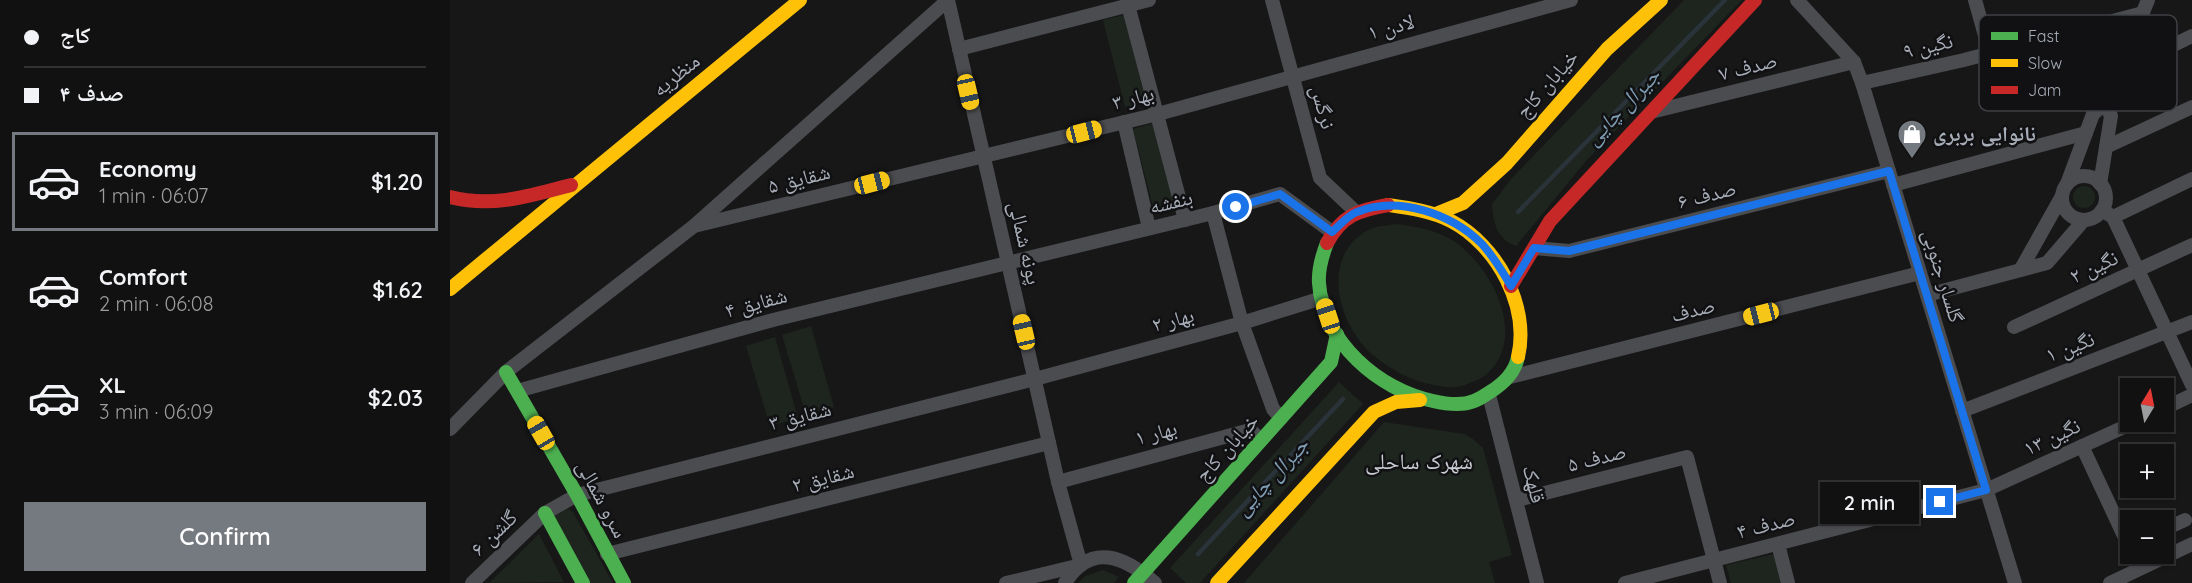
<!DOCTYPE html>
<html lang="en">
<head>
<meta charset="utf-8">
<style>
  :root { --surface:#111; --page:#1e1f1f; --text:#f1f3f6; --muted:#9c9d9f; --line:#303131; --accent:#757980 }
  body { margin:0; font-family:Quicksand,"Noto Naskh Arabic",sans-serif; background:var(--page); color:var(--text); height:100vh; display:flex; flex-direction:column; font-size:22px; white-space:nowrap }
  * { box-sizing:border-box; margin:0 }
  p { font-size:20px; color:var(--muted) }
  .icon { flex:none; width:33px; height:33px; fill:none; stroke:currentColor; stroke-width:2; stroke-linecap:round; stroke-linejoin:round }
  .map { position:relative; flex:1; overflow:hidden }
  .drawer { display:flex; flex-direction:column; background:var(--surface); width:450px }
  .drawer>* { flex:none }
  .hud { display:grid; align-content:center; height:132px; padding:0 24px; background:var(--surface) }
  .needle { width:39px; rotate:10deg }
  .fabs { position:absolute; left:1670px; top:378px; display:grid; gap:12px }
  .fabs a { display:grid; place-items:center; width:54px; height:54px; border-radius:0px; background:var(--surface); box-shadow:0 2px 4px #0004,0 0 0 2px var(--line); font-size:30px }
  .end { position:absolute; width:27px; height:27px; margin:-14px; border:8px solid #1a73e8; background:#fff; box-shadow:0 0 0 3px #fff }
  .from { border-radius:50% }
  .bubble { position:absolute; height:42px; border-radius:0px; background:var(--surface); box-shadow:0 2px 4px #0004,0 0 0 2px var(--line); font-size:20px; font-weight:600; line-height:42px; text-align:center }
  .car { position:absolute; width:18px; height:36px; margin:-18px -9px; border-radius:8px; box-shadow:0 0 4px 2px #0007; background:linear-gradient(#f5c518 24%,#345 0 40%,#f5c518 0 76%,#345 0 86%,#f5c518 0) }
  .hud b { display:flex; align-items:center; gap:21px; height:57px; font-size:22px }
  .hud b+b { border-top:2px solid var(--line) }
  .hud i { width:15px; height:15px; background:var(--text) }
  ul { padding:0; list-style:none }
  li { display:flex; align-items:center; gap:18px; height:99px; margin:0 12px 9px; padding:0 12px; border:3px solid transparent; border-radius:0px }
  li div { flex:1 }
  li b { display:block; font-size:22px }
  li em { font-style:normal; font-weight:600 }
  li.active { border-color:var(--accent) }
  li>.icon { width:54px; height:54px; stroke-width:1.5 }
  .cta { display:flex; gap:12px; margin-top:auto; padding:12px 24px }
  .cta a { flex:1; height:69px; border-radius:0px; background:var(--accent); color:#fff; font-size:24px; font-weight:600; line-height:69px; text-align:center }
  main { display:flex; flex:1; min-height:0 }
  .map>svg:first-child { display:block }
  .green { fill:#1d251e }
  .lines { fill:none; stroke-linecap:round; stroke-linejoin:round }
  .stream { stroke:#2a333a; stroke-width:4.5 }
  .street { stroke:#4b4c50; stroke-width:14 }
  .fast { stroke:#4caf50; stroke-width:14 }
  .slow { stroke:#ffc107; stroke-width:14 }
  .jam { stroke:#c62828; stroke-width:14 }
  .route { stroke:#1a73e8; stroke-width:8 }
  .labels { text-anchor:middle; stroke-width:5; stroke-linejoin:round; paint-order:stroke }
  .street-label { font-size:21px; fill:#a8aeb8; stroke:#111113 }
  .poi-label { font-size:21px; font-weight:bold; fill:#a8aeb8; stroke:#111113; text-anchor:start }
  .water-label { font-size:22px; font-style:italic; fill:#7f9db4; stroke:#111113 }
  .neighbourhood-label { font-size:22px; fill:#c9cdd4; stroke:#111113 }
  .key { fill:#111113; stroke:#3e4045; stroke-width:1.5 }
  .key-label { font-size:16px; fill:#a8aeb8 }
</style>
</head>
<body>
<main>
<section class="drawer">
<div class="hud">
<b><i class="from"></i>کاج</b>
<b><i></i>صدف ۴</b>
</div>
<ul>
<li class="active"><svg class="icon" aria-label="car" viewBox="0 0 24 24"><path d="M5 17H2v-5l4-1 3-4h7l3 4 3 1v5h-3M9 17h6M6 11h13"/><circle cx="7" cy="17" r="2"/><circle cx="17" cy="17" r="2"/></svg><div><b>Economy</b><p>1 min · 06:07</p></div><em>$1.20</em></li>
<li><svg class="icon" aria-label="car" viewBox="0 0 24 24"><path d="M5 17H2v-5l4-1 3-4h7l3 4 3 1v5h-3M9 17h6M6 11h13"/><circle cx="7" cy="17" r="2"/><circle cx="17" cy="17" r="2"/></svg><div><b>Comfort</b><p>2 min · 06:08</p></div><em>$1.62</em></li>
<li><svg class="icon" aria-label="car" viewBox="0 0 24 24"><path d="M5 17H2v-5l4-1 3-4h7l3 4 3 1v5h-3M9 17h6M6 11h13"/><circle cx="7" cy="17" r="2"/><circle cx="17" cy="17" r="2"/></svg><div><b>XL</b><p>3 min · 06:09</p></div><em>$2.03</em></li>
</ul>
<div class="cta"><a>Confirm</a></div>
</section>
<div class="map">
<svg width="1742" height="583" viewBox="0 0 1742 583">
  <rect width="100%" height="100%" fill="#171717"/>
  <!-- green -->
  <g class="green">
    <path d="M1234 0H1292L1136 161 1066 246C1047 239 1043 223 1042 204L1062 178Z"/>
    <polygon points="674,15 696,102 675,107 653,20"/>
    <polygon points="704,123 726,210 705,215 683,129"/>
    <circle cx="1634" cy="197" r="11"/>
    <path d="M944 224C965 226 987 230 1005 242 1041 267 1077 334 1039 372 1032 379 1024 381 1015 385 1006 389 993 387 984 385 961 381 941 370 923 355 888 325 869 257 918 230 925 226 936 226 944 224Z"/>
    <polygon points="361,326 384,407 356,415 332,335"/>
    <polygon points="325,337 348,418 320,426 296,346"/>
    <polygon points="889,382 913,404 750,583 736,583 720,568"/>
    <polygon points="934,422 1014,434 1023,439 1033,448 1062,555 1039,562 1045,583 794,583"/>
    <polygon points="111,508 119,509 123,512 163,583 138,583 104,517"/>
    <polygon points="89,534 114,582 39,583"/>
    <polygon points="1324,554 1331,583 1281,583 1276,565"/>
    <polygon points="653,570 669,577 664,583 628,583 635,576"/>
  </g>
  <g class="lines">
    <!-- stream -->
    <g class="stream">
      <polyline points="1068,212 1275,0"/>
      <polyline points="748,554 893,399"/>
    </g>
    <!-- street -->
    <g class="street">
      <polyline points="498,0 608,482 631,565 556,583"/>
      <polyline points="822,0 870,178 906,212"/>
      <polyline points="1347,0 1404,62 1412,83 1565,583"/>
      <polyline points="1525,0 1540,53"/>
      <polyline points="678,5 735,220"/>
      <polyline points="509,49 699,0"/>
      <polyline points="1668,72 1742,36"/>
      <polyline points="1412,83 1514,60 1693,13"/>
      <polyline points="1201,112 1404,62"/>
      <polyline points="674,122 699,228"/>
      <polyline points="1656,147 1742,107"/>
      <circle cx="1634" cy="198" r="22"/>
      <polyline points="1617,184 1643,114 1655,103 1698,0"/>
      <polyline points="1650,184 1661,116 1655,103"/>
      <polyline points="1443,185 1636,133"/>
      <polyline points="1652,210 1663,217 1742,385"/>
      <polyline points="763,213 792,323 823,409 831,418"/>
      <polyline points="1663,217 1742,179"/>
      <polyline points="244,226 708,114 1121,0"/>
      <polyline points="1084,248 1119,251 1439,171"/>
      <polyline points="1571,269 1612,196"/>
      <polyline points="1477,295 1597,263 1634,220"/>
      <polyline points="1564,327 1742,245"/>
      <polyline points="1060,377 1470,273"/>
      <polyline points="67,391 323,320 763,213 830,194 882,232"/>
      <polyline points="1039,395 1087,583"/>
      <polyline points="1713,409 1742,395"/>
      <polyline points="1512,411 1742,322"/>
      <polyline points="0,429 56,372 244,226 498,0"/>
      <polyline points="1632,446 1676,540 1680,542"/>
      <polyline points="608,482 800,430 811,440"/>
      <polyline points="1067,500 1237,457 1270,583"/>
      <polyline points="1713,530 1735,520"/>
      <polyline points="1328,544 1338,583"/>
      <polyline points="157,554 599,443"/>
      <polyline points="22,583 95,513 127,495 585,379 792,323 872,298"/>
      <path d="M615 583C641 541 675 557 705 583"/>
      <polyline points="1175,583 1536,490 1685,422"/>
      <polyline points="1660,583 1742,544"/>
    </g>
    <!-- fast -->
    <g class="fast">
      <path d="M877 243C872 256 868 269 869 283 873 342 929 390 983 401 996 404 1012 406 1024 401 1030 399 1035 395 1040 392 1053 384 1065 372 1068 357"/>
      <polyline points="56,372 127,495 174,583"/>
      <polyline points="95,513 133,583"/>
      <polyline points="684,583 881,362 887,334"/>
    </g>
    <!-- slow -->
    <g class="slow">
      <path d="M938 205C959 208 981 211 1001 221 1047 245 1080 306 1068 357"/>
      <polyline points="986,214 1013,203 1057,163 1157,49 1211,0"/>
      <polyline points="0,289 350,0"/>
      <polyline points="767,583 924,412 946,402 970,400"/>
    </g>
    <!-- jam -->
    <g class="jam">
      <path d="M0 197C42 208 80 196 121 185"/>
      <path d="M877 243C892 215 909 210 938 205"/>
      <polyline points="1061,286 1100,221 1305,0"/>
    </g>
  </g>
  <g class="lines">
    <!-- route -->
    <path class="route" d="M786 207 830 194 882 232C889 226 898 215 907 212 948 195 1002 214 1032 244 1044 257 1052 271 1061 286L1084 248 1119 251 1439 171 1536 490 1490 502"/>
  </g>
  <!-- icons -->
  <defs>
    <g id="shop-pin" transform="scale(1.5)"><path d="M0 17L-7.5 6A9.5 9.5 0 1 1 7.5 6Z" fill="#757980" stroke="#111113"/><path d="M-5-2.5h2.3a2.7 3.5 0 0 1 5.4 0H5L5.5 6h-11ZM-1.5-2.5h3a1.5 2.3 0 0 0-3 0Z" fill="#fff"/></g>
  </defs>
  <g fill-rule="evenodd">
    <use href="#shop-pin" x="1462" y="134"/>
  </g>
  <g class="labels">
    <!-- street labels -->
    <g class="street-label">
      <text transform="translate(941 27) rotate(-15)" y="7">لادن ۱</text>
      <text transform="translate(1478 46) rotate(-13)" y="7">نگین ۹</text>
      <text transform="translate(1298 67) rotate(-14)" y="7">صدف ۷</text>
      <text transform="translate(226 75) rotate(-39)" y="7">منظریه</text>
      <text transform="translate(1097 84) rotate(-49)" y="7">خیابان کاج</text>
      <text transform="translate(683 98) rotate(-14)" y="7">بهار ۳</text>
      <text transform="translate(873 107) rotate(75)" y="7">نرگس</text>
      <text transform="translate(349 179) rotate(-14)" y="7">شقایق ۵</text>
      <text transform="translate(1257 195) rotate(-14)" y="7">صدف ۶</text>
      <text transform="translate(721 202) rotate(-14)" y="7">بنفشه</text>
      <text transform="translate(575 243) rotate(77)" y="7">پونه شمالی</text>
      <text transform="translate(1644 267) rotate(-25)" y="7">نگین ۲</text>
      <text transform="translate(1493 276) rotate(73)" y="7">گلسار جنوبی</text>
      <text transform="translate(306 303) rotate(-15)" y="7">شقایق ۴</text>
      <text transform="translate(1243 310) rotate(-14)" y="7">صدف</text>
      <text transform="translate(723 320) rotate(-15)" y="7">بهار ۲</text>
      <text transform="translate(1620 347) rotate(-21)" y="7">نگین ۱</text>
      <text transform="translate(350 416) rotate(-14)" y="7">شقایق ۳</text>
      <text transform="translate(706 433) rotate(-15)" y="7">بهار ۱</text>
      <text transform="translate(1602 437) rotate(-25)" y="7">نگین ۱۳</text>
      <text transform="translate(777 448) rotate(-48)" y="7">خیابان کاج</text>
      <text transform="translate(1147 458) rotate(-14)" y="7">صدف ۵</text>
      <text transform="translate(373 478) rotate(-14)" y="7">شقایق ۲</text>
      <text transform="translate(1084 484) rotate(76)" y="7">قلهک</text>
      <text transform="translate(152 499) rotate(62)" y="7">سرو شمالی</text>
      <text transform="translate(1316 525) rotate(-14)" y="7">صدف ۴</text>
      <text transform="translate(44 533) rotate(-44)" y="7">گلشن ۶</text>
    </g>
    <!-- poi labels -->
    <g class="poi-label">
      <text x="1483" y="141">نانوایی بربری</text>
    </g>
    <!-- water labels -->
    <g class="water-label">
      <text transform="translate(1172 106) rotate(-46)" y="8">جیرال چایی</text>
      <text transform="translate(821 476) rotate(-47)" y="8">جیرال چایی</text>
    </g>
    <!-- neighbourhood labels -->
    <g class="neighbourhood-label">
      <text x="969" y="469">شهرک ساحلی</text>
    </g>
  </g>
  <!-- legend -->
  <rect x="1529" y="15" width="198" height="96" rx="9" class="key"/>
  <rect x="1541" y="32" width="27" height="8" fill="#4caf50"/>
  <rect x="1541" y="59" width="27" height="8" fill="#ffc107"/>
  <rect x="1541" y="86" width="27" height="8" fill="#c62828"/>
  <g class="key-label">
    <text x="1578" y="42">Fast</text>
    <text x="1578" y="69">Slow</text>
    <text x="1578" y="96">Jam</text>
  </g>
</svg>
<div class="fabs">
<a><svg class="needle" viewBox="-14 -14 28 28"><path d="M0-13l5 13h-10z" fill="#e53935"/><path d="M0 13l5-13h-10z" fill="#9c9d9f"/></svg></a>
<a>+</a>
<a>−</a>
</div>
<i class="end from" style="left:786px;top:207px"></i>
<i class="end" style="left:1490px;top:502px"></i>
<div class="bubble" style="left:1370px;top:482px;width:99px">2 min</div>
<i class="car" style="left:518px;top:92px;rotate:167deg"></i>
<i class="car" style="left:634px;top:132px;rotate:76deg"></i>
<i class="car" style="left:422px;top:183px;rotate:76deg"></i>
<i class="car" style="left:1311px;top:314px;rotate:256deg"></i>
<i class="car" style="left:878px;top:316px;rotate:342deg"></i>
<i class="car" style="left:574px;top:332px;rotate:347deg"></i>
<i class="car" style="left:91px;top:433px;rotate:330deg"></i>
</div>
</main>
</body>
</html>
